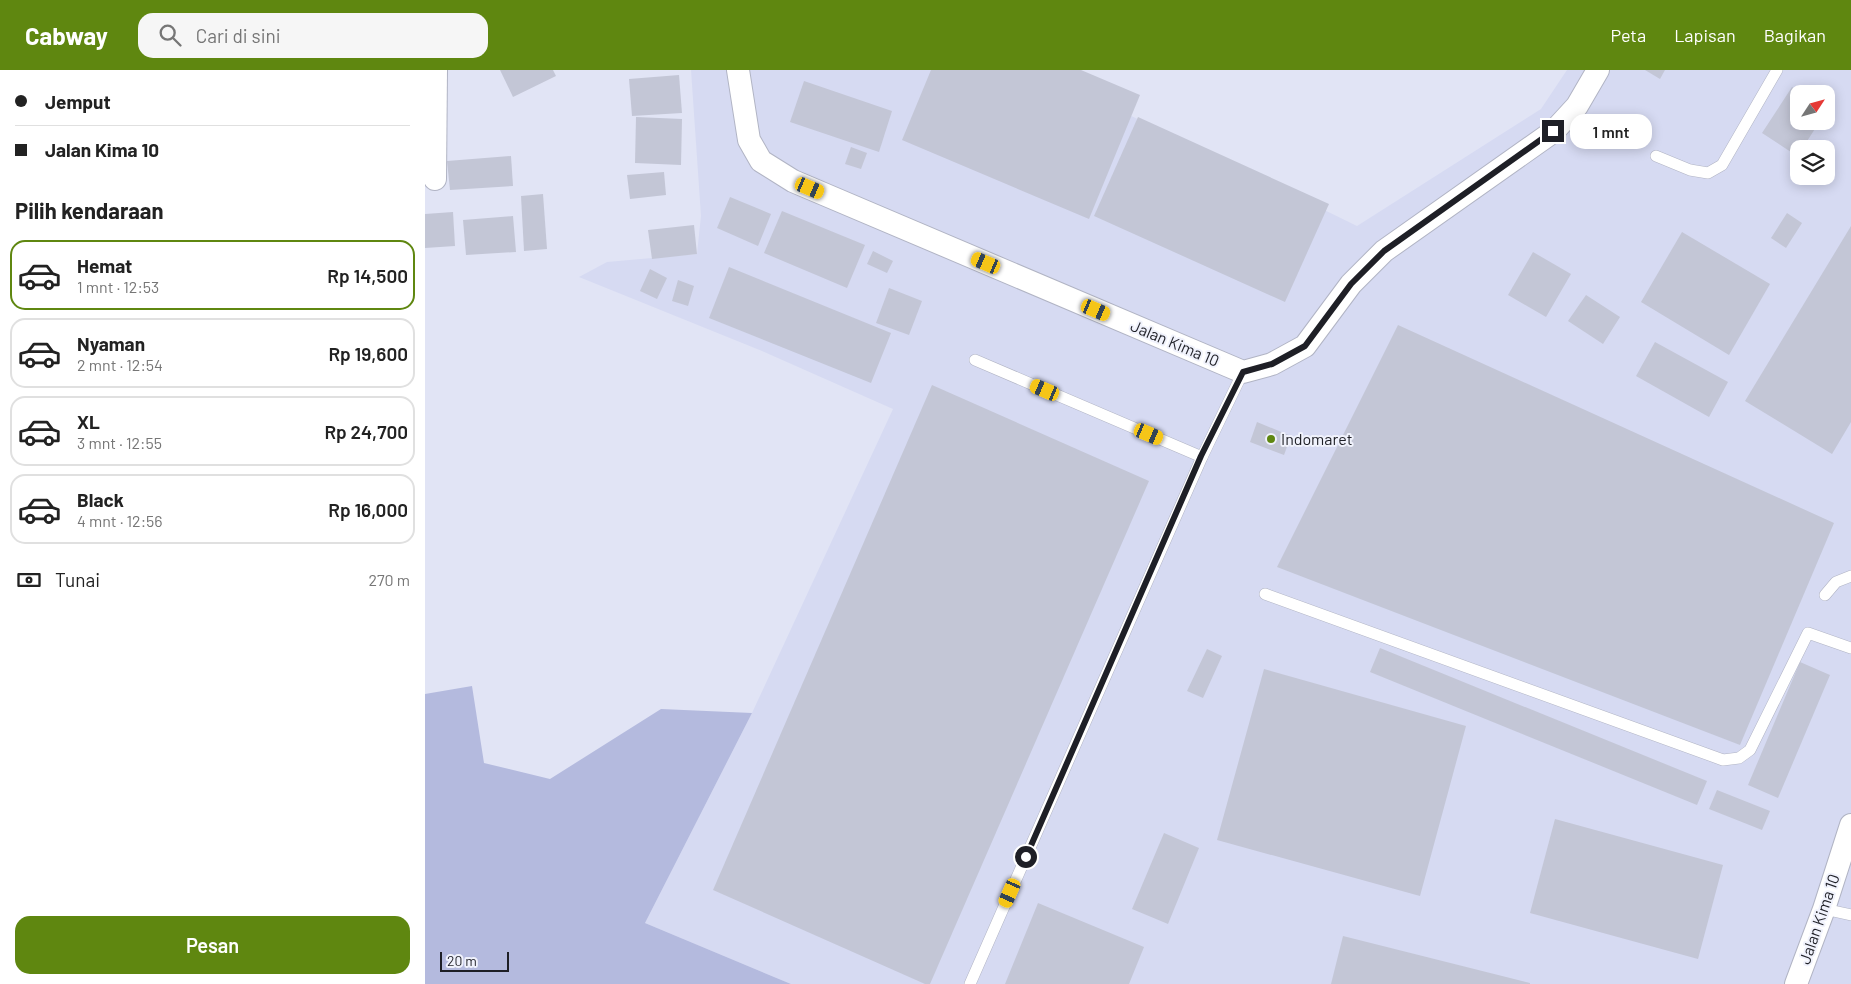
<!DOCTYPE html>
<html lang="id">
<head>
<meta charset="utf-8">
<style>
  :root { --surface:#fff; --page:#f6f6f6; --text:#222; --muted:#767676; --line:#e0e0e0; --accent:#5f8710 }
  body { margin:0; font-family:Barlow,sans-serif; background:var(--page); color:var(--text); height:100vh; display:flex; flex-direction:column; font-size:19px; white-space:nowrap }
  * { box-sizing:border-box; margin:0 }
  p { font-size:16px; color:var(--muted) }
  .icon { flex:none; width:28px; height:28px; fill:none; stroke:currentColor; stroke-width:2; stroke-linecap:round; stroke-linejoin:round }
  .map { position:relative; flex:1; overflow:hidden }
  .sheet { display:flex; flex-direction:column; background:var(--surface); width:425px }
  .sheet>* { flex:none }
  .hud { display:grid; align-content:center; height:110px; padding:0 15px; background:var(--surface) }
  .needle { width:32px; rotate:54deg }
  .tools { position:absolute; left:1365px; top:15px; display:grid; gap:10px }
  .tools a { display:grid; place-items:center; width:45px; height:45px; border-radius:10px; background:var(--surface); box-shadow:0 2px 12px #0003; font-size:25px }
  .scale { position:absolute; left:15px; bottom:12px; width:69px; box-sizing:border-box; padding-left:5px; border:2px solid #1e1f26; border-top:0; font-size:14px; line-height:18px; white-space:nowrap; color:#1e1f26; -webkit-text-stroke:4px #f0f2fc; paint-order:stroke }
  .end { position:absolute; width:22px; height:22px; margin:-11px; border:6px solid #1e1f26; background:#fff; box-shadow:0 0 0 2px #fff }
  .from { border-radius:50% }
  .bubble { position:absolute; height:35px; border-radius:15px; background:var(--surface); box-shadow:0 2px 12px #0003; font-size:16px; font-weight:600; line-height:35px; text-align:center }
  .car { position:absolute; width:15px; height:30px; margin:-15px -8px; border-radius:6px; box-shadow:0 0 4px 1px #0007; background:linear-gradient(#f5c518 24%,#345 0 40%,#f5c518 0 76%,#345 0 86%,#f5c518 0) }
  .hud b { display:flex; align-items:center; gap:18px; height:48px; font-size:19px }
  .hud b+b { border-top:1px solid var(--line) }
  .hud i { width:12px; height:12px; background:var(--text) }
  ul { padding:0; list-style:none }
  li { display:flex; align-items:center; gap:15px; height:70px; margin:0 10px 8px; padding:0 5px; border:2px solid var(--line); border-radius:15px }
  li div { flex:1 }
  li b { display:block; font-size:19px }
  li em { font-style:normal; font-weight:600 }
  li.selected { border-color:var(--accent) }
  li>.icon { width:45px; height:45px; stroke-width:1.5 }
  h2 { padding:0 15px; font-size:22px; line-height:60px }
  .pay { display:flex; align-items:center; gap:12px; height:55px; padding:0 15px; font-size:19px }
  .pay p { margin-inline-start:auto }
  .button { display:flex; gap:10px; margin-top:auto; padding:10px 15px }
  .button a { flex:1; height:58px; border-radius:15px; background:var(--accent); color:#fff; font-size:20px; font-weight:600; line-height:58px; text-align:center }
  header { display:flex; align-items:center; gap:30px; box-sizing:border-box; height:70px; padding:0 25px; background:var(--accent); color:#fff }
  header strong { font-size:24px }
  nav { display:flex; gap:28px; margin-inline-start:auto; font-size:18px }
  .search { width:350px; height:45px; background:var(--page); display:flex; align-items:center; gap:12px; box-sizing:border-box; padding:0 18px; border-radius:15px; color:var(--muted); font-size:19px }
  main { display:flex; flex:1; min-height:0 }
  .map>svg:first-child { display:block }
  .built { fill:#d6daf2; fill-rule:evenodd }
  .green { fill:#b4bade }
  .building { fill:#c3c6d6 }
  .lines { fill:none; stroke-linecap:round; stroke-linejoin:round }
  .lane-casing { stroke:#b1b4c4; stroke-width:12 }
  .street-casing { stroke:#b1b4c4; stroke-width:24 }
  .lane { stroke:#fff; stroke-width:11 }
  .street { stroke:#fff; stroke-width:22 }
  .route { stroke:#1e1f26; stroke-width:6 }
  .poi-dot { fill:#5f8710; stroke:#f0f2fc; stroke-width:2 }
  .labels { text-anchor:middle; stroke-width:4; stroke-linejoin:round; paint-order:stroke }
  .street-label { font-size:16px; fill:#1e1f26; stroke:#f0f2fc }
  .poi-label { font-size:16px; fill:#1e1f26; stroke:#f0f2fc; text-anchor:start }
</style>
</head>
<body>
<header>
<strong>Cabway</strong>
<div class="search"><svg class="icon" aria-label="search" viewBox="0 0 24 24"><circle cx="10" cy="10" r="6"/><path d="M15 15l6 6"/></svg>Cari di sini</div>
<nav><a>Peta</a><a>Lapisan</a><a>Bagikan</a></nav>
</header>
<main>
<section class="sheet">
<div class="hud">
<b><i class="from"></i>Jemput</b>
<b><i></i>Jalan Kima 10</b>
</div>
<h2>Pilih kendaraan</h2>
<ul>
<li class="selected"><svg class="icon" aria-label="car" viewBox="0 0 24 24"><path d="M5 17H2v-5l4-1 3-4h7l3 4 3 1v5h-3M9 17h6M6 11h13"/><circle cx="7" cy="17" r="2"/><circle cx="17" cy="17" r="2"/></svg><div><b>Hemat</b><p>1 mnt · 12:53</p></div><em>Rp 14,500</em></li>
<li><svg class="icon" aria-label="car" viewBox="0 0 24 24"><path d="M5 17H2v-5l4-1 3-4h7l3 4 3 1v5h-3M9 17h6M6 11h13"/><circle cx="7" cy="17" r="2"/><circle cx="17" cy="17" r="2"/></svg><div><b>Nyaman</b><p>2 mnt · 12:54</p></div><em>Rp 19,600</em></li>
<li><svg class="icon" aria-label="car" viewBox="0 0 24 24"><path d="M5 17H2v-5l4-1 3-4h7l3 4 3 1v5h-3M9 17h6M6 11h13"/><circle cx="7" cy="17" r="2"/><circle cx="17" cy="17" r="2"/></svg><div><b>XL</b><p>3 mnt · 12:55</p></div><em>Rp 24,700</em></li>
<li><svg class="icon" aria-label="car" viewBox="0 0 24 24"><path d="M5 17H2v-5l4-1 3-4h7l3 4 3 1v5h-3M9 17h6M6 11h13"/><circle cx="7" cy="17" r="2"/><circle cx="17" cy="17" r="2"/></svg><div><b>Black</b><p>4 mnt · 12:56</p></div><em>Rp 16,000</em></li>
</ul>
<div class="pay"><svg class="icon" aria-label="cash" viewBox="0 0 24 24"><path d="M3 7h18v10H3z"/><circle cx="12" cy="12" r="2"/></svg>Tunai<p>270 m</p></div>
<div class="button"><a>Pesan</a></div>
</section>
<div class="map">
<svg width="1426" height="914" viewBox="0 0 1426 914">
  <rect width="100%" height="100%" fill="#e1e4f5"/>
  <!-- built -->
  <path class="built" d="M266 0H612L932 156 1116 39 1142 0H1426V914H366L220 853 327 643 468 339 337 281 154 207 182 192 272 184 276 146ZM1374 24H1401V51H1374ZM1374 79H1401V106H1374Z"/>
  <!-- green -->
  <polygon class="green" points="47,616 59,693 125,709 236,639 327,643 220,853 366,914 0,914 0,624"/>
  <!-- building -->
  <g class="building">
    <polygon points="75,0 128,0 131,6 88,27"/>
    <polygon points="506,0 656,0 715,25 664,149 477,70"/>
    <polygon points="1220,0 1240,0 1235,9"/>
    <polygon points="254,5 257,43 207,46 204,9"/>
    <polygon points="379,11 467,41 454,82 365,52"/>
    <polygon points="1367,17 1377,24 1374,24 1374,51 1395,51 1377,79 1374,79 1372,86 1337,63"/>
    <polygon points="211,47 257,49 256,95 210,93"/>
    <polygon points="713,47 904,134 860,232 669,146"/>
    <polygon points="426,77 442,83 436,99 420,94"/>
    <polygon points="86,86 88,116 25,120 22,91"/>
    <polygon points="239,102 241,125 205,129 202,105"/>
    <polygon points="118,124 122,179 99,181 96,126"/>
    <polygon points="305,127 346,144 333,176 292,158"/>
    <polygon points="357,141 440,175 422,218 339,183"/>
    <polygon points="28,142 30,176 0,178 0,144"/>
    <polygon points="1362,143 1377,153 1361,178 1346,168"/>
    <polygon points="88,146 91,182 41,185 38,150"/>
    <polygon points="269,155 272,184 227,189 223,160"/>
    <polygon points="1426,156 1426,352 1407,384 1320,331"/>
    <polygon points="1257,162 1345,214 1304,285 1216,232"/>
    <polygon points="448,181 468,191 462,203 442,194"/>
    <polygon points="1108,182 1146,204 1121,247 1083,225"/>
    <polygon points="304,197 466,263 446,313 284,248"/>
    <polygon points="225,199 242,208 232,229 215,221"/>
    <polygon points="253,210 269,216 263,236 247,231"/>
    <polygon points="464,218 497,231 484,265 451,253"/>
    <polygon points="1161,225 1195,247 1178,274 1143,251"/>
    <polygon points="973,255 1409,453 1315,675 852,497"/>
    <polygon points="1230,272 1303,312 1284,347 1211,306"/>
    <polygon points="507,315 724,411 505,914 500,914 288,820"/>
    <polygon points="832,352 866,366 859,385 825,372"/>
    <polygon points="955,578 1282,711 1272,735 945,602"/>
    <polygon points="782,579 797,586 778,628 762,621"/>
    <polygon points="1375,592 1405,605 1353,728 1323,715"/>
    <polygon points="839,599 1041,656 995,826 792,770"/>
    <polygon points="1292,720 1345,741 1337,760 1284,739"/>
    <polygon points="1130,749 1298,795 1273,889 1105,843"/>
    <polygon points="739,763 774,778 743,854 707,839"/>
    <polygon points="613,833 719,877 704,914 580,914"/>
    <polygon points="918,866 1105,913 1105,914 906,914"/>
  </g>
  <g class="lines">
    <!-- lane casing -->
    <g class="lane-casing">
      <g id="lane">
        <polyline points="1231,86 1265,100 1283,103 1297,95 1352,0"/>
        <polyline points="550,290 777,387"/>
        <polyline points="840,524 1298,690 1314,688 1325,680 1383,563 1426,578"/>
        <polyline points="1400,525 1411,512 1426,506"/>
        <polyline points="1399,839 1426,845"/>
        <polyline points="545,914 777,387 818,302"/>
      </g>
    </g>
    <!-- street casing -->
    <g class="street-casing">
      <g id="street">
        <polyline points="313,0 324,70 336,91 368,111 818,302 847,294 880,276 926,214 959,181 1129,61 1152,36 1173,0"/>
        <polyline points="10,109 11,0"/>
        <polyline points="1371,914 1399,839 1426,755"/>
      </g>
    </g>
    <!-- lane -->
    <use href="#lane" class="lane"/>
    <!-- street -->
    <use href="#street" class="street"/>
  </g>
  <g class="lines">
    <!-- route -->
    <polyline class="route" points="601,787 776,386 818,302 847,294 880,276 926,214 959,181 1128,61"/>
  </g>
  <!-- markers -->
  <circle class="poi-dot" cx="846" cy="369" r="5"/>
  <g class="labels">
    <!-- street labels -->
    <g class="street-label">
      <text transform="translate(750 273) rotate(23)" y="6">Jalan Kima 10</text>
      <text transform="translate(1394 849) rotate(-71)" y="6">Jalan Kima 10</text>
    </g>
    <!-- poi labels -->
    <g class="poi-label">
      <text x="856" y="375">Indomaret</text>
    </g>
  </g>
</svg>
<div class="tools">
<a><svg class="needle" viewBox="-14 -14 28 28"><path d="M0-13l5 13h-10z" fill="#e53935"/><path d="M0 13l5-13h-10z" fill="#767676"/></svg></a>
<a><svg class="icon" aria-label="layers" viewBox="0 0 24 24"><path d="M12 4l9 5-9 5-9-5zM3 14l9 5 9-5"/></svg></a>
</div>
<div class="scale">20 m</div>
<i class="end from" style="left:601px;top:787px"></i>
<i class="end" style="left:1128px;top:61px"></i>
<div class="bubble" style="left:1145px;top:44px;width:82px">1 mnt</div>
<i class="car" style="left:385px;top:118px;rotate:113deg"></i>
<i class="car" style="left:561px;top:193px;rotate:293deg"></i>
<i class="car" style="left:671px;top:240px;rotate:113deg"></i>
<i class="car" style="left:620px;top:320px;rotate:293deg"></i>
<i class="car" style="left:724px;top:364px;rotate:113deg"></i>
<i class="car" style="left:585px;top:823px;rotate:204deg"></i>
</div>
</main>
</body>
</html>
